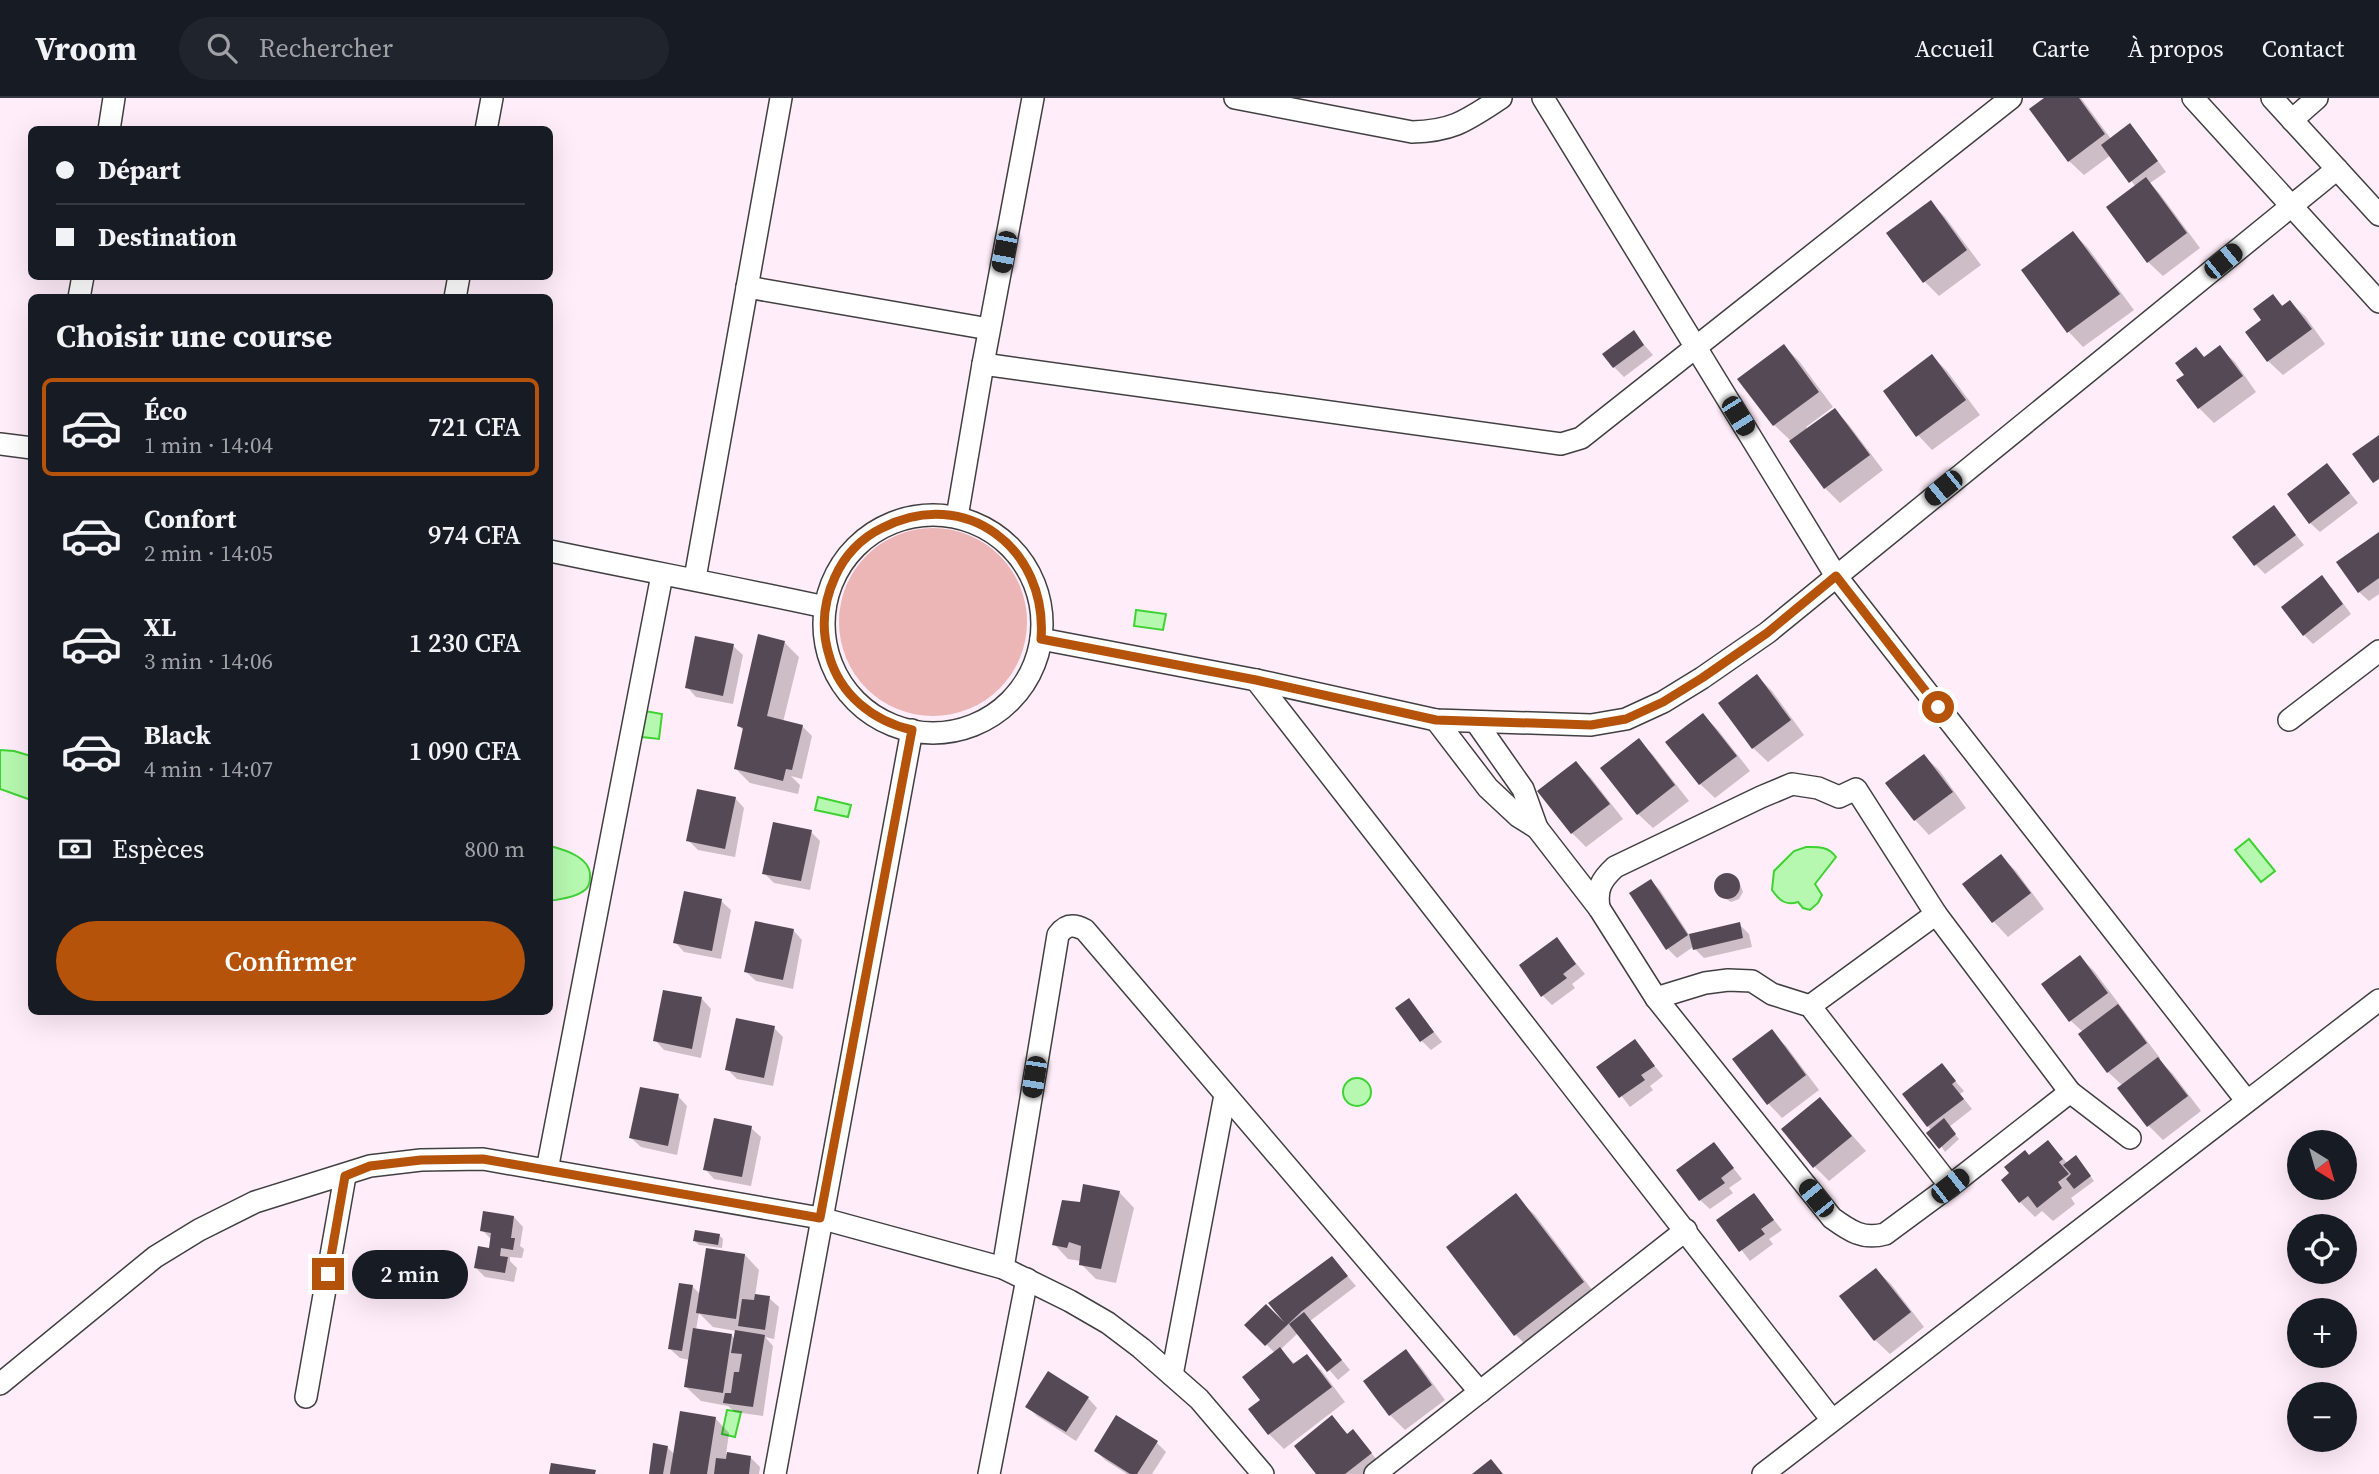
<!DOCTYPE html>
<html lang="fr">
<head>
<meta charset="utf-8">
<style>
  :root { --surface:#171b24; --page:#20242c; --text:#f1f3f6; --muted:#9ea1a6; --line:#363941; --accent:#b45309 }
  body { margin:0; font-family:"Source Serif 4",serif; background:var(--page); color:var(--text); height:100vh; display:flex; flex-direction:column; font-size:26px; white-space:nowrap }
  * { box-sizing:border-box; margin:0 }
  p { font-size:23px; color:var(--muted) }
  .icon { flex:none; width:38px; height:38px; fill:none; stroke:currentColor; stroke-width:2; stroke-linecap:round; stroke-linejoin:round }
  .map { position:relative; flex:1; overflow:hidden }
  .panel { position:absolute; left:28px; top:196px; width:525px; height:721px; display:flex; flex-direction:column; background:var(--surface); border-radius:10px; box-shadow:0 7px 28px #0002 }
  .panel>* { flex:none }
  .top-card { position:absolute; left:28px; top:28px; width:525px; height:154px; border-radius:10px; box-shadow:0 7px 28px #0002; display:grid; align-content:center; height:154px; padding:0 28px; background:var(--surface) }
  .needle { width:46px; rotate:143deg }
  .buttons { position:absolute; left:2287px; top:1032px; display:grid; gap:14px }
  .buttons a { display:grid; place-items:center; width:70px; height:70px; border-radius:50%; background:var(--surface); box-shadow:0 7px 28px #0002; font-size:35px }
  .end { position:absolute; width:32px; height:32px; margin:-16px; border:9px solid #b45309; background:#fff; box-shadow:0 0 0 4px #fff }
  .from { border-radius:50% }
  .bubble { position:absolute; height:49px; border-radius:24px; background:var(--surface); box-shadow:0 7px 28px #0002; font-size:23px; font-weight:600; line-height:49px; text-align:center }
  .car { position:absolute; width:21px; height:42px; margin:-21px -10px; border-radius:9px; box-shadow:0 0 5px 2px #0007; background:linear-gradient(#222 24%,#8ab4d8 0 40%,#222 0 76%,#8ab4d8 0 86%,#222 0) }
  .top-card b { display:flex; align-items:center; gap:24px; height:66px; font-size:26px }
  .top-card b+b { border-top:2px solid var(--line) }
  .top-card i { width:18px; height:18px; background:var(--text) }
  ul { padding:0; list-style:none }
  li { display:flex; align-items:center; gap:21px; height:98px; margin:0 14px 10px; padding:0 14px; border:4px solid transparent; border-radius:10px }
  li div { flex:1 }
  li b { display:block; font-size:26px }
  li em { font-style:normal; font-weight:600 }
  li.current { border-color:var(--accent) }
  li>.icon { width:63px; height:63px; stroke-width:1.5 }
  h2 { padding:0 28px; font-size:32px; line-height:84px }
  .pay { display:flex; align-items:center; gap:18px; height:77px; padding:0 28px; font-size:26px }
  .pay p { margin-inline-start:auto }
  .primary-button { display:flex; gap:14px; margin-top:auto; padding:14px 28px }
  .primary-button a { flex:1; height:80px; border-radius:42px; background:var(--accent); color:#fff; font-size:28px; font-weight:600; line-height:80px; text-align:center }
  header { display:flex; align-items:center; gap:42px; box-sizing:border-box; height:98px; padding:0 35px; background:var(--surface); border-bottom:2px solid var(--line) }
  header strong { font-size:33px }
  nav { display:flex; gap:38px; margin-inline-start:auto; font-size:24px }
  .search { width:490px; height:63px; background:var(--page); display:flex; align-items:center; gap:18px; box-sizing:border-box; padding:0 24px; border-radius:38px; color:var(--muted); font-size:26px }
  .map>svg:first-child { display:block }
  .green { fill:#ebb6b5 }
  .water { fill:#b6f8af; stroke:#3ed233; stroke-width:2 }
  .shadow { fill:#0003; fill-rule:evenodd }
  .building { fill:#554956 }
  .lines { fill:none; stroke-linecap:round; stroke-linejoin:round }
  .minor-casing { stroke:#404040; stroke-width:24 }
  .minor { stroke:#fff; stroke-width:21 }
  .route { stroke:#b45309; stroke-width:9 }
</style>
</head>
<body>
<header>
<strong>Vroom</strong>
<div class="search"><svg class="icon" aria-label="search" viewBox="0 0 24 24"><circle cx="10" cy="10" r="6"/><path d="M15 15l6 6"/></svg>Rechercher</div>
<nav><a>Accueil</a><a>Carte</a><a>À propos</a><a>Contact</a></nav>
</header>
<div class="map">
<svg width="2379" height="1376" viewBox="0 0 2379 1376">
  <rect width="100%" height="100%" fill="#ffedf9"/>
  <!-- green -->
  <circle class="green" cx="933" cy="524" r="94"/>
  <!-- water -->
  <g class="water">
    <polygon points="1136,512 1166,516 1163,532 1134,528"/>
    <polygon points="645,613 662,616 659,641 642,639"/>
    <polygon points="0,652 14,653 31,658 31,702 0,691"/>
    <polygon points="818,699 851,707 848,719 815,712"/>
    <polygon points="2249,741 2275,773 2261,784 2235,752"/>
    <path d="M550 748C566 752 592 760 590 780 590 787 588 791 582 794 574 800 559 801 550 803Z"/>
    <path d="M1806 749C1819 749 1828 748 1836 759L1815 786 1822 797 1818 805 1810 812 1803 810 1798 804C1785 808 1779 802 1772 792L1774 773 1794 753Z"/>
    <circle cx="1357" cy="994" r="14"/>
    <polygon points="727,1312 741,1314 735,1339 722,1336"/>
  </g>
  <!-- shadow -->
  <g class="shadow">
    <polygon points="2047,0 2081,0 2111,41 2139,37 2166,74 2150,85 2160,96 2200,150 2163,178 2148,164 2136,89 2111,57 2084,77 2069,63"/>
    <polygon points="1931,105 1945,119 1981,167 1939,198 1924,183"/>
    <polygon points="2073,135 2088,150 2134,212 2083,249 2069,234 2023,172"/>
    <polygon points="2273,198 2284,209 2290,204 2305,218 2325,246 2283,277 2268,263 2264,223"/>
    <polygon points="1634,235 1653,257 1624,279 1614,269"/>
    <polygon points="1784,248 1799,263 1833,309 1806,329 1808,331 1835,312 1849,327 1883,372 1840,405 1825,390 1789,341 1774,327"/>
    <polygon points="2220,250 2235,264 2256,294 2214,325 2199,310 2179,283 2186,277 2196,251 2205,260"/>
    <polygon points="1932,258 1947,273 1980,317 1932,352 1918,337"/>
    <polygon points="2327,367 2358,405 2320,434 2310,425"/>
    <polygon points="2274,410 2304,447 2265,476 2256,467"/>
    <polygon points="2379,437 2379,496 2369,503 2359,494"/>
    <polygon points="2331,489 2351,516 2313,546 2304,537"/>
    <polygon points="784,544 799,559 783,624 802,628 812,638 802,681 791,678 800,687 798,696 750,685 736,671 744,633 739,628"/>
    <polygon points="733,548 743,557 733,606 696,599 687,589"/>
    <polygon points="1757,578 1772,593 1804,637 1768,664 1753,650"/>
    <polygon points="1703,617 1718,632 1750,673 1715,700 1700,686"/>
    <polygon points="1639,643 1653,657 1689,703 1653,730 1638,716"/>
    <polygon points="1924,658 1939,672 1966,710 1929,737 1915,722 1887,685"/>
    <polygon points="1576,665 1591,680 1623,721 1586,749 1572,735"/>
    <polygon points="735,700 744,710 735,759 698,752 688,742"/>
    <polygon points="811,734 820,743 810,792 774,785 764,775"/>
    <polygon points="2001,758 2016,773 2044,811 2008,839 1994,824 1965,786"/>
    <polygon points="1727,777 1740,786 1743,794 1739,801 1731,804 1718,796 1716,787 1719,780"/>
    <polygon points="1651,783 1660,792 1690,838 1739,826 1749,836 1752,849 1704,860 1693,849 1677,860 1667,850"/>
    <polygon points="721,803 731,812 721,861 684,854 675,844"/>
    <polygon points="793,832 802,842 793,891 756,883 746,874"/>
    <polygon points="1557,842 1585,876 1572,886 1575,890 1552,907 1543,898"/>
    <polygon points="2080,859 2094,873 2160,960 2159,962 2173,976 2201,1013 2163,1042 2148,1027 2123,988 2108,974 2083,934 2071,923"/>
    <polygon points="702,901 711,911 701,960 664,952 655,942"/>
    <polygon points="1409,902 1442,944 1431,952 1422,943"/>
    <polygon points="774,930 783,939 773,988 737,981 727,971"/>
    <polygon points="1771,934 1786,948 1819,992 1782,1020 1768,1005"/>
    <polygon points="1634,943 1663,978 1650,988 1653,992 1630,1009 1599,969"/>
    <polygon points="1942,968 1964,993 1960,996 1972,1011 1949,1029 1959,1041 1945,1054 1928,1028"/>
    <polygon points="678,998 687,1008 677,1057 641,1049 631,1040"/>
    <polygon points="1820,1001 1866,1053 1829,1083 1815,1069"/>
    <polygon points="751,1030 761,1039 751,1088 714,1081 705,1071"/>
    <polygon points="2048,1044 2068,1066 2080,1064 2094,1083 2071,1100 2075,1106 2053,1123 2042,1113 2035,1119 2020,1104 2029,1059"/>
    <polygon points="1714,1046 1742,1081 1729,1090 1733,1095 1710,1111 1700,1102"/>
    <polygon points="1085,1088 1120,1095 1134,1110 1116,1185 1096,1181 1081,1166 1081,1163 1068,1161 1054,1146 1081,1106"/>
    <polygon points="1754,1097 1782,1132 1769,1141 1773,1146 1750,1163 1719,1123"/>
    <polygon points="1515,1098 1535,1117 1602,1205 1535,1256 1516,1237"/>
    <polygon points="514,1119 523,1129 520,1148 524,1151 522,1160 510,1159 510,1163 517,1170 514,1184 485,1179 476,1170 490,1152 492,1142 482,1132"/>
    <polygon points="719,1137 723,1141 722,1150 699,1147 695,1143"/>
    <path d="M745 1157 759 1172 755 1198 769 1200 779 1209 774 1241 765 1239 773 1248 763 1318 735 1314 728 1308 701 1303 686 1289 690 1262 680 1260 670 1251 692 1188 701 1197ZM699 1215 713 1229 736 1233 735 1241 731 1237 696 1232Z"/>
    <polygon points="1332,1160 1356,1188 1310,1223 1350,1272 1338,1282 1298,1235 1280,1252 1295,1266 1306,1258 1321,1272 1345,1304 1284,1351 1269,1336 1262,1302 1275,1255 1247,1227 1285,1226"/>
    <polygon points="1876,1172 1891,1186 1924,1229 1890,1256 1875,1242"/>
    <polygon points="1406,1253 1420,1268 1445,1302 1405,1332 1390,1317"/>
    <polygon points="1088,1300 1097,1310 1076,1343 1037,1318 1027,1308"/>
    <polygon points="715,1320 729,1335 726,1356 751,1360 760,1369 759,1376 650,1376 667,1349 675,1357"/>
    <polygon points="1332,1320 1349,1337 1353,1334 1385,1371 1378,1376 1318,1376"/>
    <polygon points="1157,1345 1166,1354 1152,1376 1127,1376 1105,1362 1096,1353"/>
  </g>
  <!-- building -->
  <g class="building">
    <polygon points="2044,0 2079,0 2105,36 2068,64 2029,11"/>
    <polygon points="2130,25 2158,63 2129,85 2101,47"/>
    <polygon points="2146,79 2187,135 2147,165 2106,109"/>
    <polygon points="1931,102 1967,152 1923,185 1886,135"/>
    <polygon points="2073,133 2120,196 2067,235 2021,172"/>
    <polygon points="2273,196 2282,208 2290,202 2312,231 2267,264 2245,234 2261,222 2253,211"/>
    <polygon points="1634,232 1644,247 1613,270 1602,256"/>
    <polygon points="1784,246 1819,294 1773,328 1737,281"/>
    <polygon points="2220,247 2243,278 2198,311 2176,282 2184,277 2175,265 2196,249 2204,259"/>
    <polygon points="1932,256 1966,302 1916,339 1883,293"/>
    <polygon points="1835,310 1870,357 1824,391 1789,343"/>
    <polygon points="2379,337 2379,381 2373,385 2352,356"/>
    <polygon points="2327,365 2350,395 2309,426 2287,396"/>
    <polygon points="2274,407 2296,437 2254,468 2232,439"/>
    <polygon points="2379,434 2379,480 2358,495 2336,464"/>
    <polygon points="2322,477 2343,506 2303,538 2281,509"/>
    <polygon points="758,536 785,543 767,618 803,627 792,672 786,671 783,683 734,671 743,630 737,628"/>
    <polygon points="695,538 734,546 723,598 685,590"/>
    <polygon points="1757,576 1791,622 1752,651 1718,605"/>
    <polygon points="1703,615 1737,658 1699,687 1665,644"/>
    <polygon points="1639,640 1675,687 1637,717 1600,670"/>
    <polygon points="1924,656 1953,694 1914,723 1885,685"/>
    <polygon points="1576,663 1610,706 1571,736 1537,693"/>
    <polygon points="697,691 736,699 725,751 686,743"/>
    <polygon points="773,724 812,732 801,783 762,776"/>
    <polygon points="2001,756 2031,795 1992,825 1962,786"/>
    <circle cx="1727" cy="788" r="13"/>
    <polygon points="1651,781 1688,837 1666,852 1629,795"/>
    <polygon points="684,793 722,801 712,853 673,845"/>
    <polygon points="755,823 794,831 783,882 744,874"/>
    <polygon points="1740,824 1743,840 1693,852 1689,836"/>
    <polygon points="1557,839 1576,866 1563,876 1567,880 1541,899 1519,867"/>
    <polygon points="2080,857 2108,895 2069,924 2041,886"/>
    <polygon points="663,892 702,899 692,951 653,943"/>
    <polygon points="1409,900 1434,934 1420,944 1395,910"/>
    <polygon points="2118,906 2147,945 2107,975 2078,936"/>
    <polygon points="736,920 775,928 764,980 725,972"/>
    <polygon points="1772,931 1806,977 1767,1007 1732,961"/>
    <polygon points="1635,941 1655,968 1641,977 1645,982 1619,1000 1596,969"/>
    <polygon points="2158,959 2188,998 2147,1029 2117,990"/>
    <polygon points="1942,965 1956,983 1952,986 1964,1001 1927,1029 1902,996"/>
    <polygon points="640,989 679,996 668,1048 629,1040"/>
    <polygon points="1820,999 1852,1038 1813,1070 1781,1031"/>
    <polygon points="714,1020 752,1028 742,1079 703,1072"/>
    <polygon points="1944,1020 1956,1036 1939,1051 1926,1035"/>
    <polygon points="2048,1042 2063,1061 2059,1064 2069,1076 2058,1084 2062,1090 2037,1110 2028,1098 2019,1105 2001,1082 2009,1075 2004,1069 2025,1052 2029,1057"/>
    <polygon points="1714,1044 1734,1070 1721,1080 1725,1085 1699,1103 1676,1072"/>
    <polygon points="2076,1057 2091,1078 2074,1091 2066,1081 2071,1076 2063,1067"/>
    <polygon points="1083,1086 1120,1093 1101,1171 1079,1167 1081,1148 1069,1144 1067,1150 1052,1147 1062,1102 1080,1104"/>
    <polygon points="1516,1095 1584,1184 1514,1238 1446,1149"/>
    <polygon points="1754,1095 1774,1122 1761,1131 1765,1136 1739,1154 1716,1122"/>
    <polygon points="483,1113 514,1118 511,1140 515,1140 513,1152 501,1150 500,1158 508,1159 505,1175 474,1170 478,1148 489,1150 491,1135 480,1133"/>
    <polygon points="695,1132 720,1136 718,1147 693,1143"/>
    <polygon points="706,1150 745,1156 736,1221 696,1215"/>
    <polygon points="1332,1158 1348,1178 1302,1213 1265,1248 1244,1227 1266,1206 1284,1224 1268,1205"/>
    <polygon points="1876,1170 1911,1214 1874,1243 1839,1198"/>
    <polygon points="679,1185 693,1187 682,1253 668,1251"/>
    <polygon points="755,1196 770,1198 765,1232 738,1228 742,1201 754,1202"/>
    <polygon points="1304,1214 1342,1262 1327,1274 1289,1226"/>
    <polygon points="693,1230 732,1236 723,1295 684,1289"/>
    <polygon points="735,1232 765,1237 753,1309 723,1305 725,1295 731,1295 734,1274 739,1274 742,1256 731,1255"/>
    <polygon points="1280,1249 1293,1266 1307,1256 1332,1289 1268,1337 1248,1311 1260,1302 1242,1279"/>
    <polygon points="1406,1251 1432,1287 1389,1318 1363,1283"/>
    <polygon points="1048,1273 1089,1299 1066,1334 1025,1309"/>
    <polygon points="680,1313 716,1319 707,1376 670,1376"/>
    <polygon points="1116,1317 1158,1343 1137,1376 1130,1376 1094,1353"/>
    <polygon points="1332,1317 1347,1336 1353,1331 1372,1355 1345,1376 1316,1376 1294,1348"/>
    <polygon points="653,1345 668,1348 663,1376 649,1376"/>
    <polygon points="727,1354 751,1358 749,1376 714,1376 716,1360 726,1361"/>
    <polygon points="1491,1361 1503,1376 1472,1376"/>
    <polygon points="551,1365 596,1372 595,1376 549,1376"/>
  </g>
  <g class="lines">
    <!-- minor casing -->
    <g class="minor-casing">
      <g id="minor">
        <path d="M1235 0 1412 34C1454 33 1467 22 1501 0"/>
        <polyline points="1543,0 1836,478 2246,1002"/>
        <polyline points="2193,0 2379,204"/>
        <polyline points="2272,0 2379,117"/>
        <polyline points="2292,22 2317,0"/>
        <polyline points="109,32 114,0"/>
        <polyline points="486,32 492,0"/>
        <polyline points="747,189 989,231"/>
        <polyline points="79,200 83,178"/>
        <polyline points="455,200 459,178"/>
        <polyline points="983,266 1561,346 1581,340 2011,0"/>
        <polyline points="0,346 32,350"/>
        <circle cx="933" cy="526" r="109"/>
        <polyline points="957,419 983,266 1033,0"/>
        <path d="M550 453C641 472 733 489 825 509"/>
        <polyline points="695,480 781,0"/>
        <polyline points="1041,541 1256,582 1436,622 1591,627 1626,621 1663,604 1702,580 1767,535 2337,71"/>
        <polyline points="1256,582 1832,1322"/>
        <path d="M1436 622 1488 690 1518 718 1537 730 1599 810 1656 900 1832 1120C1850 1133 1863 1142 1885 1136L1950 1088 2070 994"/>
        <polyline points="2289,622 2379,553"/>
        <polyline points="1476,624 1523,691 1537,730"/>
        <path d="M1599 810C1596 791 1601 782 1615 769L1761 699 1792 686 1818 690 1839 699 1856 691 1936 816 2070 994 2130 1040"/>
        <polyline points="1656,900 1705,885 1728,882 1752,883 1772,896 1810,908 1950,1088"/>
        <polyline points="1810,908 1936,816"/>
        <polyline points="547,1072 662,477"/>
        <path d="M1003 1170 1058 837C1066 826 1074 826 1085 832L1480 1294"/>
        <polyline points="1172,1277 1225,997"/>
        <polyline points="0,1286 155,1159 199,1132 255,1104 370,1068 421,1062 483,1061 820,1120 1003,1170 1070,1203 1108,1225 1141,1250 1199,1301 1263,1376"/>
        <polyline points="306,1299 345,1078"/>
        <polyline points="775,1376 912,632"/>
        <polyline points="989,1376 1027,1181"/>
        <polyline points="1375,1376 1686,1132"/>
        <polyline points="1763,1376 2379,902"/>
      </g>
    </g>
    <!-- minor -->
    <use href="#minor" class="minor"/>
  </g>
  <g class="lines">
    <!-- route -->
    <path class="route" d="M328 1176 345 1078 370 1068 421 1062 483 1061 820 1120 912 632C873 623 840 597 829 557 821 531 823 505 835 479 844 458 861 440 882 430 966 387 1048 451 1041 541L1256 582 1436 622 1591 627 1626 621 1663 604 1702 580 1767 535 1836 478 1938 609"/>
  </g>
</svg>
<div class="buttons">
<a><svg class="needle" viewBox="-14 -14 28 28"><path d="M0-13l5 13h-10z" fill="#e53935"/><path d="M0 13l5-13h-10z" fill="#9ea1a6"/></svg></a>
<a><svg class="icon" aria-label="locate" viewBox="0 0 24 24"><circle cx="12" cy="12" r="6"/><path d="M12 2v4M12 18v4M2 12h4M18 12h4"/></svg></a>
<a>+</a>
<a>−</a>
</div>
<i class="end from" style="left:1938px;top:609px"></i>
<i class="end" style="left:328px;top:1176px"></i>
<div class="bubble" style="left:352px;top:1152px;width:116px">2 min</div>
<i class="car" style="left:1004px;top:154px;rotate:191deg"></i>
<i class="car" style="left:2223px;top:163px;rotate:51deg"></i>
<i class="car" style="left:1738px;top:318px;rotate:148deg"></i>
<i class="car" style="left:1943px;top:390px;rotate:231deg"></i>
<i class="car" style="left:1034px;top:979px;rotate:189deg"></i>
<i class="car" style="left:1950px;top:1088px;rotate:52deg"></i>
<i class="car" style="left:1816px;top:1100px;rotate:321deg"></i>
<div class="top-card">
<b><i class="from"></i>Départ</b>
<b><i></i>Destination</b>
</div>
<section class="panel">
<h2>Choisir une course</h2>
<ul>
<li class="current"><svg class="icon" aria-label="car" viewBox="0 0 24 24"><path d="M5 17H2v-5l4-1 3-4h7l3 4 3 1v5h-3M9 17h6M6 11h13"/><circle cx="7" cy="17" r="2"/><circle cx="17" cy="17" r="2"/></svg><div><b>Éco</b><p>1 min · 14:04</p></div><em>721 CFA</em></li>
<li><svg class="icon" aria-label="car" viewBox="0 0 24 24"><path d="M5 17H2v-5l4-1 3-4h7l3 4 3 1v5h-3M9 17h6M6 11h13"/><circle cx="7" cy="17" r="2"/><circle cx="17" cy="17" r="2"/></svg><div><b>Confort</b><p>2 min · 14:05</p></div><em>974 CFA</em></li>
<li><svg class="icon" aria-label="car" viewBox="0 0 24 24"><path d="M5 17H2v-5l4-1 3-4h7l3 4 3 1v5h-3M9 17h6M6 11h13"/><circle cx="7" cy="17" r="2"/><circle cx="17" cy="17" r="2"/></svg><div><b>XL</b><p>3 min · 14:06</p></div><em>1 230 CFA</em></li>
<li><svg class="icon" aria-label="car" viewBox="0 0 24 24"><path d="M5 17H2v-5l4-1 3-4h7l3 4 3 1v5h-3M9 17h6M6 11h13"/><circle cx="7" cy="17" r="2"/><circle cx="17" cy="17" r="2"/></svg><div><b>Black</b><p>4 min · 14:07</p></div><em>1 090 CFA</em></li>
</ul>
<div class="pay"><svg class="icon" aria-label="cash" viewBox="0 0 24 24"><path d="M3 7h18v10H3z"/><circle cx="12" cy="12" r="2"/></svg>Espèces<p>800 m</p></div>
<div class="primary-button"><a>Confirmer</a></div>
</section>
</div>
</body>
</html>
